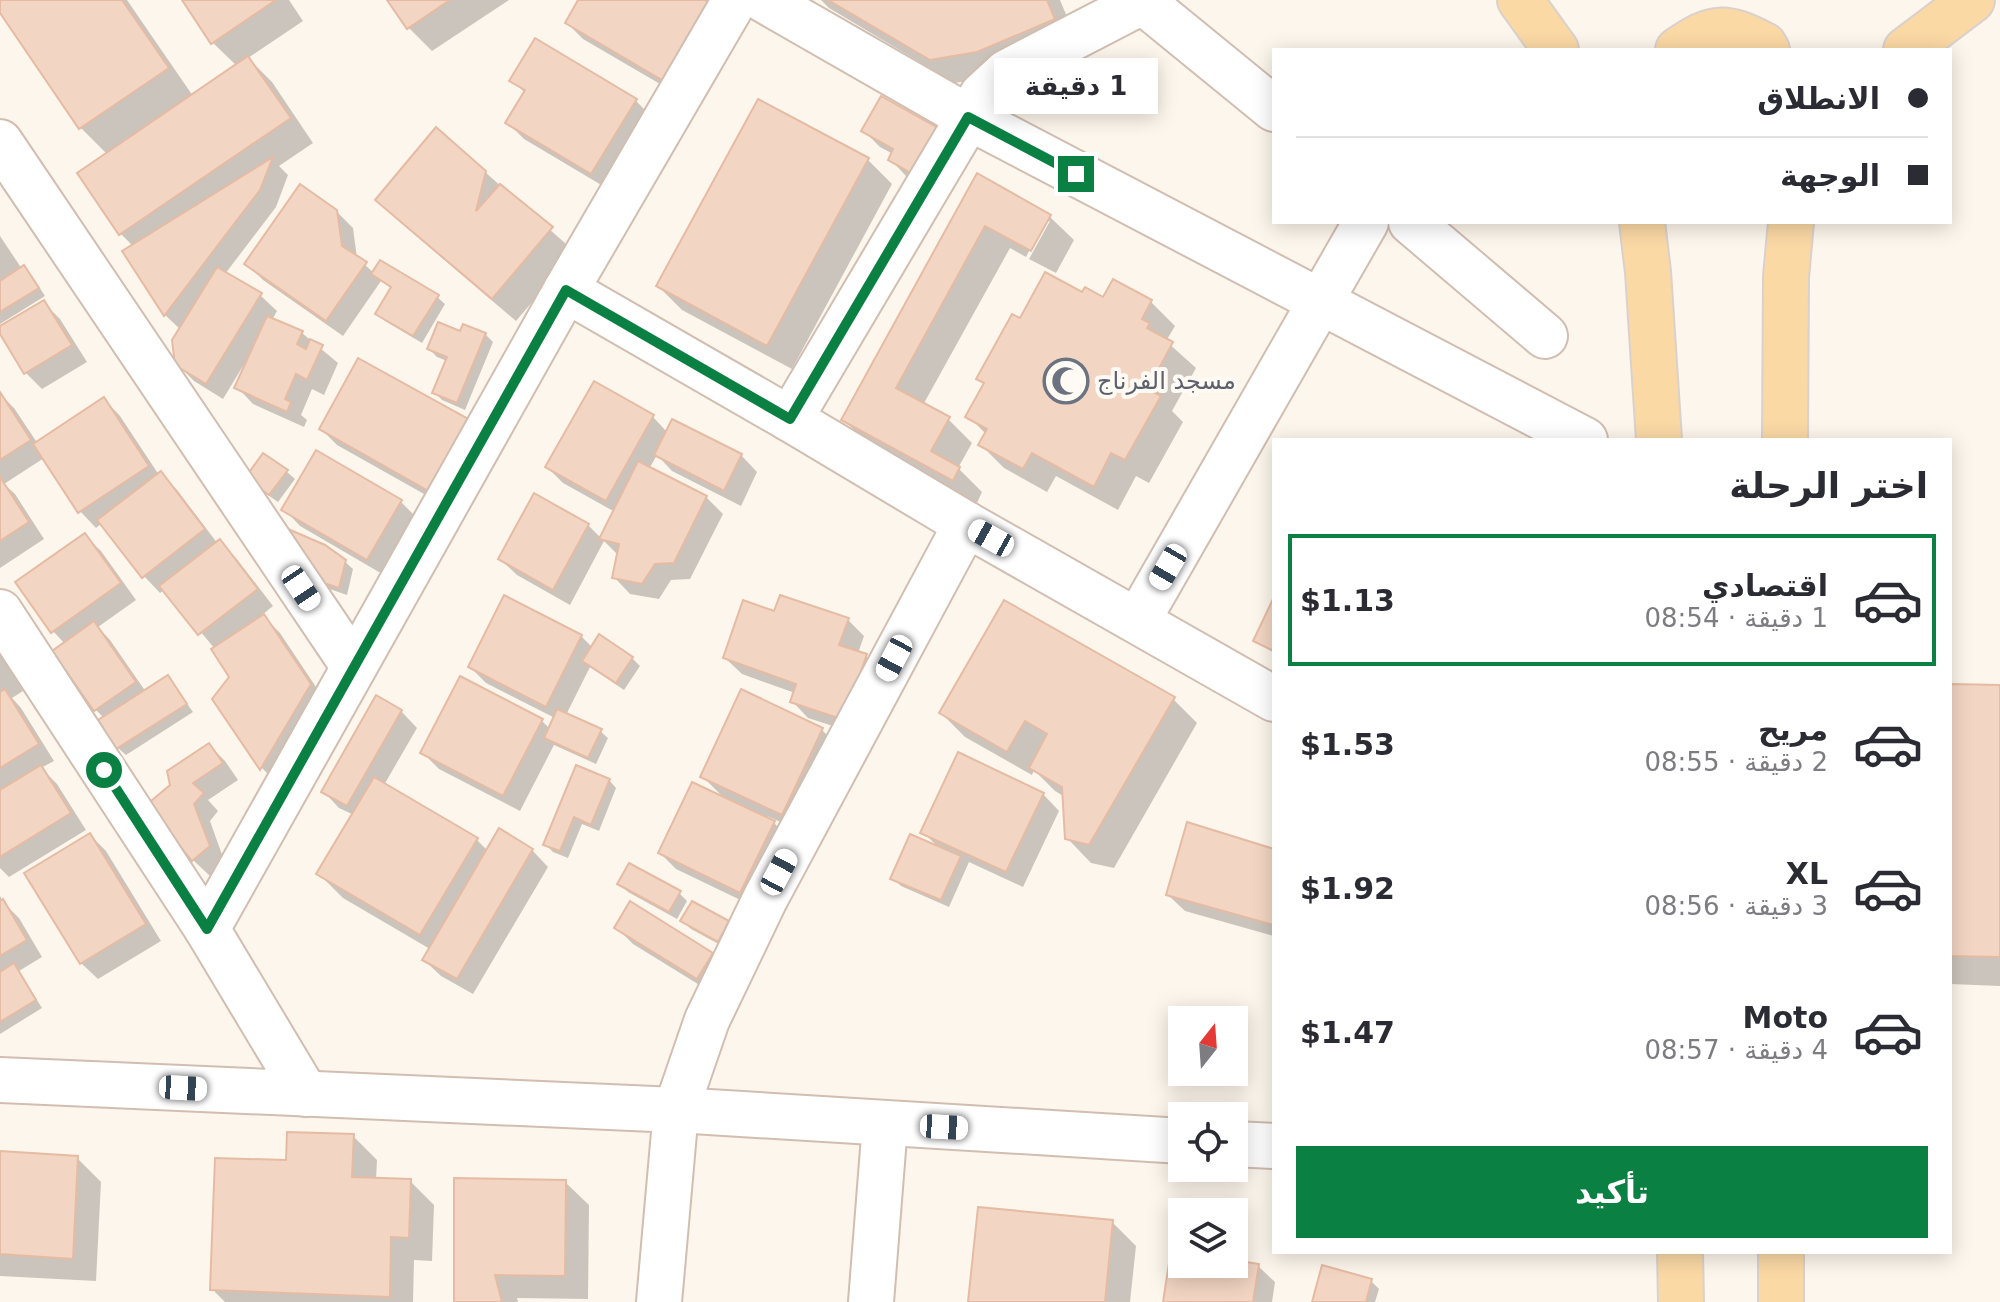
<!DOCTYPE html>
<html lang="ar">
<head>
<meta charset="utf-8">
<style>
  :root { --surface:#fff; --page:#f7f7f7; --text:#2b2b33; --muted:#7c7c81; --line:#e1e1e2; --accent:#0b8043 }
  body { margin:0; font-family:"DejaVu Sans","Noto Naskh Arabic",sans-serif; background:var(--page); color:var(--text); direction:rtl; height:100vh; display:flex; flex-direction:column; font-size:30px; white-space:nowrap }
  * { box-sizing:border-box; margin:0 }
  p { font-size:26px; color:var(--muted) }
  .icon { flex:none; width:44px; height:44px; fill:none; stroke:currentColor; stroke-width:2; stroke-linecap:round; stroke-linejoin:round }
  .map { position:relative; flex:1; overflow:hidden; direction:ltr }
  .side { position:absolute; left:1272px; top:438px; width:680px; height:816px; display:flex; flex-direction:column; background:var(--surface); border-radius:0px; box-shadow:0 4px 20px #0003; direction:rtl }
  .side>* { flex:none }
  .top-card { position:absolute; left:1272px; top:48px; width:680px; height:176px; border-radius:0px; box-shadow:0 4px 20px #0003; direction:rtl; display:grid; align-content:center; height:176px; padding:0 24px; background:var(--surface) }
  .needle { width:52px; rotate:17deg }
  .buttons { position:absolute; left:1168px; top:1006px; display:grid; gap:16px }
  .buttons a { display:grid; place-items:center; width:80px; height:80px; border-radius:0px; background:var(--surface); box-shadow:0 4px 20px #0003; font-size:40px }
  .end { position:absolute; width:36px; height:36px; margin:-18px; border:10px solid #0b8043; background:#fff; box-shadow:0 0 0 4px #fff }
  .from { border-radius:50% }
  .bubble { position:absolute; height:56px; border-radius:0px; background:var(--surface); box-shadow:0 4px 20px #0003; font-size:26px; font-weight:700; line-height:56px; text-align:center; direction:rtl }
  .car { position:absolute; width:24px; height:48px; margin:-24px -12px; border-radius:10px; box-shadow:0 0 6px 2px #0007; background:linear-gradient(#fff 24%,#345 0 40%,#fff 0 76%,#345 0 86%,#fff 0) }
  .top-card b { display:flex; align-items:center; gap:28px; height:76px; font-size:30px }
  .top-card b+b { border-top:2px solid var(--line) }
  .top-card i { width:20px; height:20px; background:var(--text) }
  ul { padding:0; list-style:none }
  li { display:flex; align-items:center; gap:24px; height:132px; margin:0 16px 12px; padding:0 8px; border:4px solid transparent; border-radius:0px }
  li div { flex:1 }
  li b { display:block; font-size:30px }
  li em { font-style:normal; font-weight:700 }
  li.selected { border-color:var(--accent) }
  li>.icon { width:72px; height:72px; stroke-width:1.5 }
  h2 { padding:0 24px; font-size:36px; line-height:96px }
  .button { display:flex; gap:16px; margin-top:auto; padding:16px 24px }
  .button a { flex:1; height:92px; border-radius:0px; background:var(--accent); color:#fff; font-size:32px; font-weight:700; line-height:92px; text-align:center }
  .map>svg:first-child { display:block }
  .shadow { fill:#0003 }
  .building { fill:#f3d5c3; stroke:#e6bba3; stroke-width:2 }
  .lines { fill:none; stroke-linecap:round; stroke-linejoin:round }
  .minor-casing { stroke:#d1beb0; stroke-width:48 }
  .major-casing { stroke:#dad1cd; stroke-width:48 }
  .minor { stroke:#fff; stroke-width:44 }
  .major { stroke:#fbd9a5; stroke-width:44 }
  .route { stroke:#0b8043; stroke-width:10 }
  .labels { text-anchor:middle; stroke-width:8; stroke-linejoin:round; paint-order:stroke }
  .worship-label { font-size:24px; fill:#5b616d; stroke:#fffaf3; text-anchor:start }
</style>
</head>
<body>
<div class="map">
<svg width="2000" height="1302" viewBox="0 0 2000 1302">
  <rect width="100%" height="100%" fill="#fdf6ec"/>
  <!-- shadow -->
  <g class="shadow">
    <polygon points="0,0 127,0 193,96 237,66 212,42 184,0 289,0 303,21 248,58 272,82 313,143 279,166 288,175 276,207 225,274 260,295 277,311 272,320 302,333 338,363 324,395 312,389 301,415 307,420 304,427 253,404 237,387 246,367 243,366 223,399 194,381 177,364 181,330 165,315 125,251 133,246 121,234 107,154 81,128 0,10"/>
    <polygon points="390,0 509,0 432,51 409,28"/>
    <polygon points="581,0 701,0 684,98 583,39 567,23"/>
    <polygon points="821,0 1060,0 1078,43 1002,75 955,83 829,8"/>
    <polygon points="512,80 636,101 652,117 608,189 524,139 507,122 525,93"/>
    <polygon points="882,99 930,188 906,176 890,159 893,154 880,147 864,131"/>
    <polygon points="759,101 868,160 892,184 792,369 682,310 658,286"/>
    <polygon points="485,172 575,252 516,321 401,223 377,200"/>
    <polygon points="977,176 1050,217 1074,240 1056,273 1029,259 1050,221 1045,221 1026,257 1010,248 923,405 948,419 972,443 958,468 982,492 977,503 867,443 844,420"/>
    <polygon points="336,211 353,228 357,258 374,273 437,297 445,304 422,343 385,321 377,314 393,289 381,281 343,336 263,280 247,264"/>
    <polygon points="0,236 22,269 24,268 32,276 45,296 0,324"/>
    <polygon points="1114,282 1151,302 1175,326 1166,341 1196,368 1172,411 1183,422 1149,483 1136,476 1118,510 1056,476 1047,492 1004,468 980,444 986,434 968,416 985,385 979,379 1020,321 1083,295 1104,299"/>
    <polygon points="44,303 60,319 87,362 42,389 26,373 0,329"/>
    <polygon points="461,334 485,334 493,342 465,410 442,400 434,392 447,361 437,357 429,349"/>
    <polygon points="359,361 456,512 337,445 321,429"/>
    <polygon points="0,394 14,408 38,444 104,399 120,416 159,475 161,474 177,490 218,544 220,542 236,558 273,606 262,615 280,633 326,702 278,784 262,768 215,699 232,677 215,649 165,589 160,593 144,576 102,523 96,528 80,511 44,458 4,484 15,494 44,539 0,568"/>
    <polygon points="653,417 667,432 741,455 757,472 741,506 672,471 657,455 649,469 706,497 723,514 690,579 671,580 659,599 630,594 614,577 619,556 604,541 570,605 517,575 500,559 588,525 602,539 615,512 563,483 547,467"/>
    <polygon points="317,453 401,502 417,518 384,575 300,526 284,509"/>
    <polygon points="287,472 295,479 278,502 255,486"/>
    <polygon points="84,535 101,551 136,600 98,627 110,640 146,692 168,677 193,712 126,755 118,748 104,718 96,710 65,644 53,631"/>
    <polygon points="344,561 353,569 347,595 315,584"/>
    <polygon points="1274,602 1274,653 1256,641"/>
    <polygon points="776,614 848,620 864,636 858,653 866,656 883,672 861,735 808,718 792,701 795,693 742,674 725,658"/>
    <polygon points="581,636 593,648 632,658 640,666 624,690 590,667 566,715 600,731 608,738 596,764 554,745 520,811 439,769 422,752 542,721 550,729 555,718 486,683 470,667"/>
    <polygon points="0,653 23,691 12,698 21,708 54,761 41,768 57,784 86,830 9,877 0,868"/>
    <polygon points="1950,686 2000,687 2000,986 1950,984"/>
    <polygon points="1173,699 1197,723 1114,868 1091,863 1067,838 1065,797 1055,791 1034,770 1032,775 965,737 941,713"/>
    <polygon points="401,711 417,728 384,785 477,840 488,851 532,850 548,867 473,994 441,976 424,960 430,949 343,898 319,874 354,815 339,808 323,791"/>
    <polygon points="822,730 838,746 799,830 767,816 790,839 757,908 676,869 660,853 724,798 702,776"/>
    <polygon points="209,745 225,761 238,780 208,800 218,811 210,821 225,863 210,876 193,860 172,786"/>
    <polygon points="609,780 616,788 599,831 582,824 568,858 553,852 545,844"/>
    <polygon points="1043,794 1059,811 1023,887 969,862 949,907 901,886 893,878 939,848 923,832"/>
    <polygon points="90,835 106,851 161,941 98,979 81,963"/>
    <polygon points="1274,851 1274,936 1185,911 1168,895"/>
    <polygon points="620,884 679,893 687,901 677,919 628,892"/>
    <polygon points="0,896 4,903 19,918 42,957 19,971 42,1008 0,1034"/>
    <polygon points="693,904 728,923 736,931 726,948 691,929 683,921"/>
    <polygon points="616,927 712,954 728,971 714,994 633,944"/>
    <polygon points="353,1136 377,1160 376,1180 410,1181 434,1205 432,1261 414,1260 413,1302 225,1302 212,1289 288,1162"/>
    <polygon points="0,1153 77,1158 101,1182 96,1281 0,1276"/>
    <polygon points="565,1182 589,1205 588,1299 517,1298 518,1302 456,1302"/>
    <polygon points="1112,1222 1136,1246 1130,1302 970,1302"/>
    <polygon points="1182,1253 1182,1264 1234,1264 1234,1262 1258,1266 1275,1282 1272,1302 1165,1302"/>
    <polygon points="1371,1281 1379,1289 1375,1302 1314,1302"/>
  </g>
  <!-- building -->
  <g class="building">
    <polygon points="0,0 122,0 169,68 79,129 0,13"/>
    <polygon points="182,0 276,0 211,44"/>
    <polygon points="387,0 450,0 407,29"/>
    <polygon points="578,0 705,0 713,5 667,83 565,23"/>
    <polygon points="828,0 1047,0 1055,19 977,52 930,60"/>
    <polygon points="535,38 637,99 591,174 505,123 525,90 509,81"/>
    <polygon points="248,56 291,118 119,235 77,173"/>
    <polygon points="881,96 938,128 913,174 888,160 893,149 861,131"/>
    <polygon points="758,99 869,158 767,346 656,286"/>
    <polygon points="436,127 486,171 476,211 500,184 553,227 492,299 375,200"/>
    <polygon points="273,157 260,190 164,316 122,251"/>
    <polygon points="977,173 1051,215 1031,251 985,226 896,388 950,417 931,451 960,467 953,481 841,420"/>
    <polygon points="300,184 337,210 342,246 367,262 326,321 244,264"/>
    <polygon points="380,260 439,295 413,336 375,314 391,287 371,274"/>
    <polygon points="24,265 39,288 0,312 0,281"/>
    <polygon points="217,267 262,293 206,384 175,365 172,340"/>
    <polygon points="1045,272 1082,292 1085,287 1103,297 1113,279 1152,300 1142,319 1150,323 1147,328 1173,342 1148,389 1161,396 1125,460 1111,453 1094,487 1032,453 1023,469 978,445 987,429 965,417 984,383 976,379 1012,314 1020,318"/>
    <polygon points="44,300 72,345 24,374 0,334 0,326"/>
    <polygon points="267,316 303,331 297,344 306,349 310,339 323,345 307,380 296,374 285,399 291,402 287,412 234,388"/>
    <polygon points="438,322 460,331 463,324 486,333 457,403 432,393 447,357 427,349"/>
    <polygon points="358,358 479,425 439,497 319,429"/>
    <polygon points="594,381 654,415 606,501 545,467"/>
    <polygon points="0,392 31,440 0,460"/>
    <polygon points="104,397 149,466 78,513 33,444"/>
    <polygon points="672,419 742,454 724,491 654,455"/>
    <polygon points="316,450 402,500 367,560 281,510"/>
    <polygon points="263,453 288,470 269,495 245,478"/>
    <polygon points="638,461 707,496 674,563 655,564 642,584 612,578 619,544 599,539"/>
    <polygon points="161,471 205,529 142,578 97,520"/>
    <polygon points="0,477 29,522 0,541"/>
    <polygon points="534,493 589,524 553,590 498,559"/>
    <polygon points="258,516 325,545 346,560 339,588 305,577"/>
    <polygon points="85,533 121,583 51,633 15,582"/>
    <polygon points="220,539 258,589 198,635 159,586"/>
    <polygon points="504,595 582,635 546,707 468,667"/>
    <polygon points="780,595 849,618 839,645 867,654 844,720 790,702 796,684 723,658 743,600 774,611"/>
    <polygon points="1274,597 1274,651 1253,641"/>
    <polygon points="1004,600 1175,697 1089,845 1065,839 1062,787 1029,768 1047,734 1025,721 1007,752 939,713"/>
    <polygon points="264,614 311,684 260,770 212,699 229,677 211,649"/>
    <polygon points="94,621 136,682 94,711 52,651"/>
    <polygon points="599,634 633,657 616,683 582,661"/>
    <polygon points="168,675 187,704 116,749 98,720"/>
    <polygon points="460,676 543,719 503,796 420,753"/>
    <polygon points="1950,684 2000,685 2000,957 1950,956"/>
    <polygon points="5,689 39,744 0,768 0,692"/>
    <polygon points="741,689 823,728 782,815 700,777"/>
    <polygon points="376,695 402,710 347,806 321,792"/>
    <polygon points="557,709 602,729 588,758 544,738"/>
    <polygon points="209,743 223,763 193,783 204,793 194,804 210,846 192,861 145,806 170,785 167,771"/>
    <polygon points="958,752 1044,793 1006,872 920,833"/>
    <polygon points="41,765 71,813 0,857 0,790"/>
    <polygon points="576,765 610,779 591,825 574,817 560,851 543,845"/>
    <polygon points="374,777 478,838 420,935 316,874"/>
    <polygon points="692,782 775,821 740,893 658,853"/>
    <polygon points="1187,822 1274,849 1274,925 1166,895"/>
    <polygon points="499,828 533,849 457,979 422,960"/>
    <polygon points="90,833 146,924 80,964 24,873"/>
    <polygon points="910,834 961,856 941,900 890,879"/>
    <polygon points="629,863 681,891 669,912 617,884"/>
    <polygon points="3,899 27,940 0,956 0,901"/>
    <polygon points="630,901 713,953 697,979 614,928"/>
    <polygon points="692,901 729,921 718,942 680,921"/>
    <polygon points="14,963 36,1000 0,1022 0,972"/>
    <polygon points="287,1132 354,1134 352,1177 411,1179 409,1238 391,1237 390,1297 210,1290 215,1158 286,1160"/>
    <polygon points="0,1151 78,1156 73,1259 0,1254"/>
    <polygon points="454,1178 566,1180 565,1276 495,1275 502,1302 454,1302"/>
    <polygon points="978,1207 1113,1220 1105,1302 968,1302"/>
    <polygon points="1171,1250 1182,1251 1182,1264 1234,1264 1234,1260 1259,1264 1253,1302 1163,1302"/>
    <polygon points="1322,1265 1372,1279 1366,1302 1312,1302"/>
  </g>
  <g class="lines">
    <!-- minor casing -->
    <g class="minor-casing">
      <g id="minor">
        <polyline points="764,0 968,117 1585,440"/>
        <polyline points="1143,2 1274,109"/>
        <polyline points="0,142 354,667"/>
        <polyline points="1411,222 1545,336"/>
        <polyline points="566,290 790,419 966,524 1274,699"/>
        <polyline points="790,419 982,95 1007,72 1146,0"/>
        <polyline points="0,612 207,929 306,1094"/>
        <polyline points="1138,620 1366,222"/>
        <polyline points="207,929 566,290 735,0"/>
        <polyline points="0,1080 676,1110 1182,1141"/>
        <polyline points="1234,1144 1274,1146"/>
        <polyline points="659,1302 676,1110 707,1020 765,899 966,524"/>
        <polyline points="871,1302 885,1124"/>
      </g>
    </g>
    <!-- major casing -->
    <g class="major-casing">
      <g id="major">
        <polyline points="1520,0 1556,50"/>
        <path d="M1678 50C1714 25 1725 25 1764 45L1767 50"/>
        <polyline points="1906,50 1972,0"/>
        <polyline points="1642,222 1648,272 1659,440"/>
        <polyline points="1785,440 1786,277 1791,222"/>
        <polyline points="1680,1252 1681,1302"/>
        <polyline points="1781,1302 1781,1252"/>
      </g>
    </g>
    <!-- minor -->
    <use href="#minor" class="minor"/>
    <!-- major -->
    <use href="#major" class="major"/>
  </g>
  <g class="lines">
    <!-- route -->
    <polyline class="route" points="104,770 207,929 566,290 790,419 968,117 1076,174"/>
  </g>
  <!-- icons -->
  <defs>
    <g id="mosque-ring" transform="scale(2.3)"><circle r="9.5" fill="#fffaf3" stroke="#6b7280" stroke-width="1.5"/><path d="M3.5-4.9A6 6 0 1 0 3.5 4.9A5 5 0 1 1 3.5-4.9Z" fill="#6b7280"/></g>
  </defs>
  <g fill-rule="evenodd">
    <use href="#mosque-ring" x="1066" y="381"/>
  </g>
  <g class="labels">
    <!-- worship labels -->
    <g class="worship-label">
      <text x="1097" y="389">مسجد الفرناج</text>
    </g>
  </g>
</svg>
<div class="buttons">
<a><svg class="needle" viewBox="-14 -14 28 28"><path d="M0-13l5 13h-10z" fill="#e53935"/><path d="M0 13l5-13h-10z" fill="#7c7c81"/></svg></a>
<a><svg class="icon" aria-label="locate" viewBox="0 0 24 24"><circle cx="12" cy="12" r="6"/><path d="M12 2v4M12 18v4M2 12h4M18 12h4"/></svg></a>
<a><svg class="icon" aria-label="layers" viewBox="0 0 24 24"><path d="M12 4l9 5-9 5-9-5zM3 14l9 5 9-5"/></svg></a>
</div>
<i class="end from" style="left:104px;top:770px"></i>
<i class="end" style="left:1076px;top:174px"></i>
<div class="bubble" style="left:994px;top:58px;width:164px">1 دقيقة</div>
<i class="car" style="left:991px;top:538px;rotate:299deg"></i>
<i class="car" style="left:1168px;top:567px;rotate:210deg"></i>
<i class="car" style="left:301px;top:588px;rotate:146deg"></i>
<i class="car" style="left:894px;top:658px;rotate:208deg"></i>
<i class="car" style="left:779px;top:872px;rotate:28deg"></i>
<i class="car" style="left:183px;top:1088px;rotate:93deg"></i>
<i class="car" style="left:944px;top:1127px;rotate:93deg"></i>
<div class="top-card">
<b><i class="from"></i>الانطلاق</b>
<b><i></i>الوجهة</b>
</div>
<section class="side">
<h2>اختر الرحلة</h2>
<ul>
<li class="selected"><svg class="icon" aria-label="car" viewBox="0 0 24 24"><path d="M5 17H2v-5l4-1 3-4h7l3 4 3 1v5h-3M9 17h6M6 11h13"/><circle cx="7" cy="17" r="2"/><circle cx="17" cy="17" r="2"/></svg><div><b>اقتصادي</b><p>1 دقيقة · 08:54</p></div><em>$1.13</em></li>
<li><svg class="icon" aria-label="car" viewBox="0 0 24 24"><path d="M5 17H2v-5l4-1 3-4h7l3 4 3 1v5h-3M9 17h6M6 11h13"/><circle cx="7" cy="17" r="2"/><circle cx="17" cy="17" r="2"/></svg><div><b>مريح</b><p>2 دقيقة · 08:55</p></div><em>$1.53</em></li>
<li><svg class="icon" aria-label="car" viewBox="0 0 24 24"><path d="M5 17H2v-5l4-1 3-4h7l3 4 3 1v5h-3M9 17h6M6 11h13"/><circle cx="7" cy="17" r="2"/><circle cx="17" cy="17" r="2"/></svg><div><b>XL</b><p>3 دقيقة · 08:56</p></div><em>$1.92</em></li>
<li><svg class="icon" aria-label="car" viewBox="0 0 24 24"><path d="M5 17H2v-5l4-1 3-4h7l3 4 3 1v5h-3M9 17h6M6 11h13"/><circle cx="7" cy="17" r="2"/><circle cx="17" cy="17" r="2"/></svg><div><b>Moto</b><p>4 دقيقة · 08:57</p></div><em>$1.47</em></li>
</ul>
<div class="button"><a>تأكيد</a></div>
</section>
</div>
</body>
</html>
